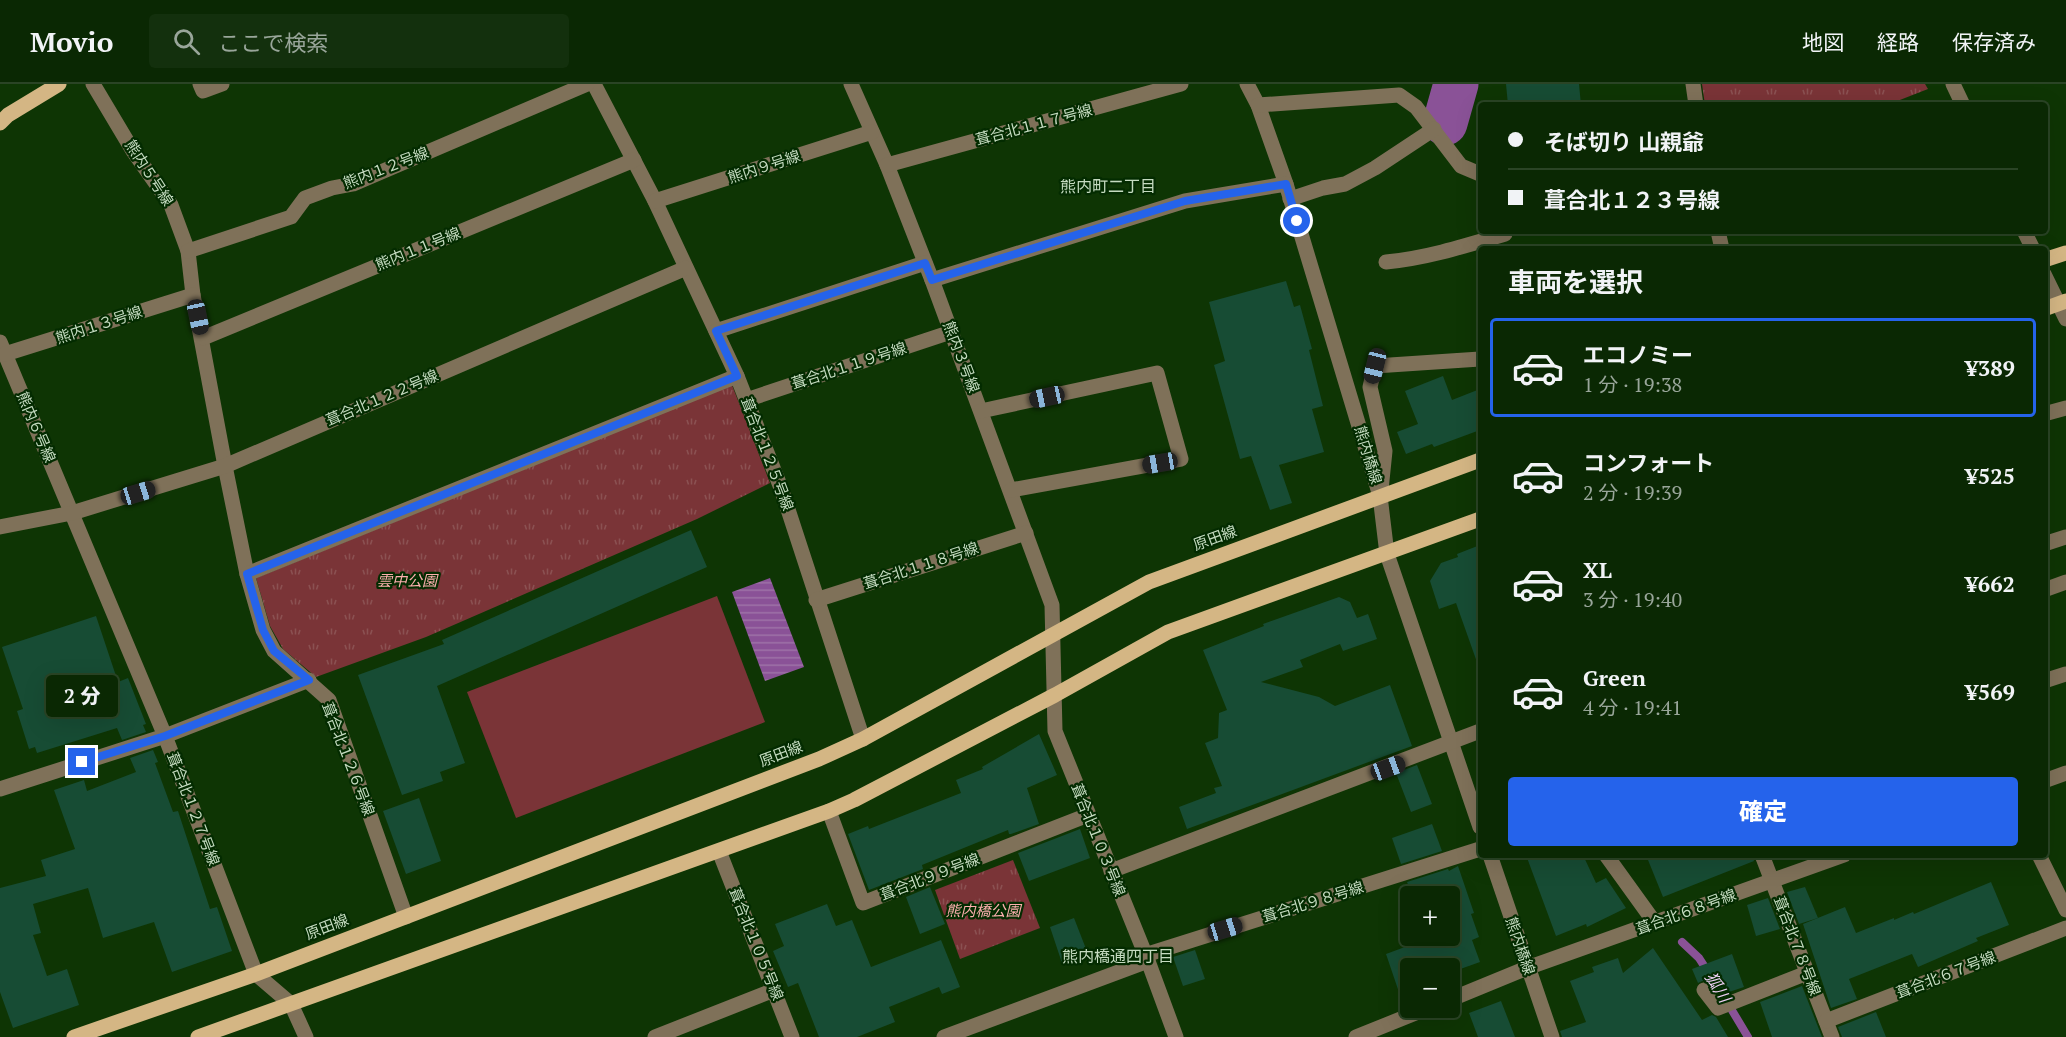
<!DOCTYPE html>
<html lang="ja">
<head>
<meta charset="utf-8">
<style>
  :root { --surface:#0a2803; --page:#13300d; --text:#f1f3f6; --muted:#99a69a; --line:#2a4425; --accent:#2563eb }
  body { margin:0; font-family:"PT Serif","Noto Sans JP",serif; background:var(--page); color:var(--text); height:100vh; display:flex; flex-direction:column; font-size:22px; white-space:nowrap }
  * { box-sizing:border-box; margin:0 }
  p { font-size:20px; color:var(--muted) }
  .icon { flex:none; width:33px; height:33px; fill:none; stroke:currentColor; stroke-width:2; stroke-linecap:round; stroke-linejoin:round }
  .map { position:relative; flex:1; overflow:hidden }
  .drawer { position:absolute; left:1478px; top:162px; width:570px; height:612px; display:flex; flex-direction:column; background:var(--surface); border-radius:6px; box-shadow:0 6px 24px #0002,0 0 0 2px var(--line) }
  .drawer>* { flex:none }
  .top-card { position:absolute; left:1478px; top:18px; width:570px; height:132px; border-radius:6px; box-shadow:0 6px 24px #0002,0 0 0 2px var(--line); display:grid; align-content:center; height:132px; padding:0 30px; background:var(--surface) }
  .buttons { position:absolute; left:1400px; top:802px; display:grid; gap:12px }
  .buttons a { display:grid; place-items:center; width:60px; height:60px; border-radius:6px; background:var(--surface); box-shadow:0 6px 24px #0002,0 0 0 2px var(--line); font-size:30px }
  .end { position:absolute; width:27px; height:27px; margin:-14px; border:8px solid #2563eb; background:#fff; box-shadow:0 0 0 3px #fff }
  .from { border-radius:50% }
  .bubble { position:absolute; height:42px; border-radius:6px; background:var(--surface); box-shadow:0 6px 24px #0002,0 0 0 2px var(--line); font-size:20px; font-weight:800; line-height:42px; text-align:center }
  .car { position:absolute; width:18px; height:36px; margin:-18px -9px; border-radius:8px; box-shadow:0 0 4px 2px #0007; background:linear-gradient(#222 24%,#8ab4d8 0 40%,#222 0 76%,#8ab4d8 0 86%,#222 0) }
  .top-card b { display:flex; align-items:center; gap:21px; height:57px; font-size:22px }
  .top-card b+b { border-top:2px solid var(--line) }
  .top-card i { width:15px; height:15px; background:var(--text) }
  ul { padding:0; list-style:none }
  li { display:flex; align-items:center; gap:18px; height:99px; margin:0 12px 9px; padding:0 18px; border:3px solid transparent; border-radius:6px }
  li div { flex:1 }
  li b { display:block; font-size:22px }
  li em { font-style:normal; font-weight:800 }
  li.current { border-color:var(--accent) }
  li>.icon { width:54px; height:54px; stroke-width:1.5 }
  h2 { padding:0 30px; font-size:27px; line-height:72px }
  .cta { display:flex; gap:12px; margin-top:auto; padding:12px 30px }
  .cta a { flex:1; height:69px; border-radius:6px; background:var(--accent); color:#fff; font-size:24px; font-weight:800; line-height:69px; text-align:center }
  header { display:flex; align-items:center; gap:36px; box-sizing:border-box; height:84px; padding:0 30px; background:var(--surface); border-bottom:2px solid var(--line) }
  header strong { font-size:28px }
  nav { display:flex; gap:33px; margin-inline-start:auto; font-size:21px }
  .search { width:420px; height:54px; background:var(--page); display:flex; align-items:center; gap:15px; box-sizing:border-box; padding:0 21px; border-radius:6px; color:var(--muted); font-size:22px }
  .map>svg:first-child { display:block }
  .park { fill:url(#park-tufts) }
  .garden { fill:#7a3437 }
  .water { fill:url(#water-rules) }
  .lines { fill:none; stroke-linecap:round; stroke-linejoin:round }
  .stream { stroke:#8a5297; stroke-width:8 }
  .river { stroke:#8a5297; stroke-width:45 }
  .building { fill:#174c34 }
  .minor { stroke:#7f7159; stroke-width:15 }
  .major { stroke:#d4b684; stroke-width:15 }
  .route { stroke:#2563eb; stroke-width:8 }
  .labels { text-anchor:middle; stroke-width:4.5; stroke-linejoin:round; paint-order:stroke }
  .street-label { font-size:15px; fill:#c5dbc0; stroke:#032b00 }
  .park-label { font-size:15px; font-style:italic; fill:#fcafae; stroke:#032b00 }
  .neighbourhood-label { font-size:16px; fill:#c5dbc0; stroke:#032b00 }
  .water-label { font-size:16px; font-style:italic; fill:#f0d1f7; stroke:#032b00 }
</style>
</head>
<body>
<header>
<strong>Movio</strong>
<div class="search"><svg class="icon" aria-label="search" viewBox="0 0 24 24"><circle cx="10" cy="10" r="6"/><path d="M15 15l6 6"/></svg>ここで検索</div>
<nav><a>地図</a><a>経路</a><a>保存済み</a></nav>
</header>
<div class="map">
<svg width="2066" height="953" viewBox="0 0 2066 953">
  <defs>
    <pattern id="park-tufts" width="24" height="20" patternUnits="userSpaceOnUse" patternTransform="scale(1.5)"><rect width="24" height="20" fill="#7a3437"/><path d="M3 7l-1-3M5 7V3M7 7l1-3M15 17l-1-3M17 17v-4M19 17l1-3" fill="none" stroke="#8b5152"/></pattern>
    <pattern id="water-rules" width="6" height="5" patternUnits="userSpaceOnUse" patternTransform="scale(1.5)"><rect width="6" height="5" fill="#8a5297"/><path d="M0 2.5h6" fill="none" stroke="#9e72a8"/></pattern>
  </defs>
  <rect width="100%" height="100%" fill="#0e3504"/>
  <!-- park -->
  <g class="park">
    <polygon points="1702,0 1925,0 1928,5 1887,21 1705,21"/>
    <polygon points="732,301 770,399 697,435 426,553 316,593 283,565 270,542 256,494"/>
    <polygon points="1013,776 1040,844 960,875 935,806"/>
  </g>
  <!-- garden -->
  <polygon class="garden" points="717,512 765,638 516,734 467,608"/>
  <!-- water -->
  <polygon class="water" points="770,494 804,583 765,597 732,508"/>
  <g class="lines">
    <!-- stream -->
    <g class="stream">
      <polyline points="1682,858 1699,874 1708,888"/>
      <polyline points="1718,903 1748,953"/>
    </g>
    <!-- river -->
    <polyline class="river" points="1445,39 1456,0"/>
  </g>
  <!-- building -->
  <g class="building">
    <polygon points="1506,0 1579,0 1581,21 1508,21"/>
    <polygon points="1286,197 1294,223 1300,221 1312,265 1309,266 1323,322 1312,325 1324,368 1279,381 1292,419 1270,426 1251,372 1240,375 1214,281 1225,277 1209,218"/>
    <polygon points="1443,292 1452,316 1480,305 1480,346 1434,363 1432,360 1406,370 1397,348 1418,340 1405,307"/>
    <polygon points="691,446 707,483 437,602 465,679 440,688 443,697 402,711 358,591 444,560 442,556"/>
    <polygon points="1480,461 1480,580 1478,581 1456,519 1439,525 1430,497 1441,479 1458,473 1457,470"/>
    <polygon points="1339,513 1350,518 1357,534 1368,530 1377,555 1343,567 1340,560 1300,576 1303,583 1261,598 1319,613 1335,622 1390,601 1412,662 1187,745 1179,723 1216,709 1214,704 1222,702 1205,659 1218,654 1219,629 1227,626 1203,566 1264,542 1263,540"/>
    <polygon points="96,532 118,598 128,594 146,640 143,641 146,648 122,656 117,644 37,669 35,663 29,665 17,627 23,625 2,563"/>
    <polygon points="1039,650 1057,691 1027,704 1039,740 1011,750 1009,750 1008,746 922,781 923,785 869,806 848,750 868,742 869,745 961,709 956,696 983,685 982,683"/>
    <polygon points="153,666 158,678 155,679 173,728 178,727 210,825 217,823 232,867 172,888 154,838 103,854 88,804 33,820 41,849 33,851 47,892 67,885 79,921 13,944 0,908 0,804 46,792 41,776 75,765 54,706 84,696 87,707 136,688 130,674"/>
    <polygon points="1417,681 1432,720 1411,728 1396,689"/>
    <polygon points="419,714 441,777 406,790 383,727"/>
    <polygon points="1432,740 1442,767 1401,780 1392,754"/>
    <polygon points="1080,745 1090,774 1029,797 1018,769"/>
    <polygon points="1526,771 1583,771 1596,799 1606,794 1626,824 1587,843 1586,840 1556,852"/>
    <polygon points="1646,771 1752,771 1754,777 1663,813"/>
    <polygon points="1458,782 1474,829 1471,830 1479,853 1472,856 1480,878 1452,888 1451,885 1410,885 1410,921 1404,923 1386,870 1413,860 1412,856 1424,852 1449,852 1449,813 1408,813 1408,809 1411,808 1407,798 1448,785 1449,787"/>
    <polygon points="1991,798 2009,841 1976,854 1978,857 1918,883 1912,870 1849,895 1857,915 1831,924 1803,840 1845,823 1856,849 1894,834 1894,836 1913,828 1914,830"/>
    <polygon points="930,803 945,840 920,850 906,813"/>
    <polygon points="1805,803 1818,834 1799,840 1787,808"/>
    <polygon points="1768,814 1780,845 1756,852 1747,821"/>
    <polygon points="827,820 836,842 852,836 871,883 941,856 960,903 942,910 939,903 889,923 895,938 857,953 819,953 798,899 788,903 773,867 784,862 775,840"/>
    <polygon points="1074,834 1088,870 1062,879 1050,843"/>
    <polygon points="1653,864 1702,936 1712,931 1716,933 1728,953 1562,953 1560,947 1586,938 1570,897 1594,888 1592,883 1618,874 1623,889"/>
    <polygon points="1195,866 1205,895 1183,902 1173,873"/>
    <polygon points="1732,870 1744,903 1720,911 1708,897 1702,897 1698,899 1692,885"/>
    <polygon points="1802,902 1822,953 1772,953 1760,918"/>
    <polygon points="1501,917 1515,953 1478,953 1469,929"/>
    <polygon points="1876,928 1886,953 1842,953 1838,943"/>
  </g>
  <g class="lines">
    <!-- minor -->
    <g class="minor">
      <polyline points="93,0 133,67 171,121 188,167 193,211 225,382 247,490 263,546 274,567 329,616 406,833"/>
      <polyline points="200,0 203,7 222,0"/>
      <polyline points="594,0 655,117 737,292 781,404 863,655"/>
      <polyline points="851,0 887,81 932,196 1052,521 1055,647 1148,877 1176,953"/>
      <polyline points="1247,0 1258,21 1286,100 1380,412 1387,470 1480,743"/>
      <polyline points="1693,0 1696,21"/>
      <polyline points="1953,0 1963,21"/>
      <polyline points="1258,21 1399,11 1416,23 1461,82 1480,90"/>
      <polyline points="887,81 1181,0"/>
      <polyline points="1290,115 1323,104 1345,100 1375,84 1434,45"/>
      <polyline points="655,117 872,48"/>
      <polyline points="1718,147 1722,165"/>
      <polyline points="2024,147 2033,165"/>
      <polyline points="188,167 291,133 305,114 332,104 353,100 587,0"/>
      <path d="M1386 178C1427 174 1465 162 1505 150"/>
      <polyline points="2044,190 2066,235"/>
      <polyline points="932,196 1185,117 1286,100"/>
      <polyline points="716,247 925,179"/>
      <polyline points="203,254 634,76"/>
      <polyline points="0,258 165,652 256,890 291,920 306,953"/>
      <polyline points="5,270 193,211"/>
      <polyline points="746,316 951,248"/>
      <polyline points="981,327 1157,289 1181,375 1011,406"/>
      <polyline points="2044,330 2066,324"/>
      <polyline points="1381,406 1385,367 1370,303 1375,282 1480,275"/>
      <polyline points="0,443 72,429 225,382 686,184"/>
      <polyline points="2044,460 2066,453"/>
      <polyline points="247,490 737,292"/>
      <polyline points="2044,506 2066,498"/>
      <polyline points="816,516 1026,449"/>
      <polyline points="2044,597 2066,590"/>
      <polyline points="2044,697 2066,689"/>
      <polyline points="0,705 165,652 309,596"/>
      <polyline points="829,727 863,819 1088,731"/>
      <polyline points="719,767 792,953"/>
      <polyline points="1490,771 1552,953"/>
      <polyline points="1606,771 1655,839"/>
      <polyline points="1762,771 1832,953"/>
      <polyline points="2039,771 2066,826"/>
      <polyline points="1111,787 1480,647"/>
      <polyline points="1145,871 1480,765"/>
      <polyline points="1704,906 1718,924 1807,889"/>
      <polyline points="1449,916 1527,884 1844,771"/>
      <polyline points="1826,937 2066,844"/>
      <polyline points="655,953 774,906"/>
      <polyline points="944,953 1148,877"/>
      <polyline points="1356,953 1428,924"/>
    </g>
    <!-- major -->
    <g class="major">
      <polyline points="0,39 8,31 59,0"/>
      <polyline points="2044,176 2066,169"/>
      <polyline points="2044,225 2066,217"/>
      <polyline points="74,953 256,890 819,675 863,655 1149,498 1480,376"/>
      <polyline points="198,953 829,727 854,716 1055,611 1168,548 1480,435"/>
    </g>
  </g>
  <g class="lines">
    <!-- route -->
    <polyline class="route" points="82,678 165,652 309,596 274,567 263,546 247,490 737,292 716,247 925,179 932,196 1185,117 1286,100 1297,137"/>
  </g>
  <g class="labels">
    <!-- street labels -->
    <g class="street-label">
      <text transform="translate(1034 41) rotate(-15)" y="5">葺合北１１７号線</text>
      <text transform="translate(764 83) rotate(-18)" y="5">熊内９号線</text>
      <text transform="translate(386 84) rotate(-21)" y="5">熊内１２号線</text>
      <text transform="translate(149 89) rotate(57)" y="5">熊内５号線</text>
      <text transform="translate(418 165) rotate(-22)" y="5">熊内１１号線</text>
      <text transform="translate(99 241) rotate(-18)" y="5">熊内１３号線</text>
      <text transform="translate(961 273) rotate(69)" y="5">熊内３号線</text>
      <text transform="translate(849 282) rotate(-18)" y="5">葺合北１１９号線</text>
      <text transform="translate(382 314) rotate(-23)" y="5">葺合北１２２号線</text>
      <text transform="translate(36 343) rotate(67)" y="5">熊内６号線</text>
      <text transform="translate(767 370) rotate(69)" y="5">葺合北１２５号線</text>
      <text transform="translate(1368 371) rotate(73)" y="5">熊内橋線</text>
      <text transform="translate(1215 454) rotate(-20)" y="5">原田線</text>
      <text transform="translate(921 482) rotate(-18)" y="5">葺合北１１８号線</text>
      <text transform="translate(781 670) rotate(-21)" y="5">原田線</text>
      <text transform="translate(348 675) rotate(69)" y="5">葺合北１２６号線</text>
      <text transform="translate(193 725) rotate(69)" y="5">葺合北１２７号線</text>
      <text transform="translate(1098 756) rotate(68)" y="5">葺合北１０３号線</text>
      <text transform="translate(930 793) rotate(-21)" y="5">葺合北９９号線</text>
      <text transform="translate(1313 818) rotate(-17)" y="5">葺合北９８号線</text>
      <text transform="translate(1686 828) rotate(-20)" y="5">葺合北６８号線</text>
      <text transform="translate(327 843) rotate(-21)" y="5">原田線</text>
      <text transform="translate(756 860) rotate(68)" y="5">葺合北１０５号線</text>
      <text transform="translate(1520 862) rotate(71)" y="5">熊内橋線</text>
      <text transform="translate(1797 862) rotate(69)" y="5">葺合北７８号線</text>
      <text transform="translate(1946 891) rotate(-21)" y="5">葺合北６７号線</text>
    </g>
    <!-- park labels -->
    <g class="park-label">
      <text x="407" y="502">雲中公園</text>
      <text x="983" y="832">熊内橋公園</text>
    </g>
    <!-- neighbourhood labels -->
    <g class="neighbourhood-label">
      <text x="1108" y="108">熊内町二丁目</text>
      <text x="1118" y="878">熊内橋通四丁目</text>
    </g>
    <!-- water labels -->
    <g class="water-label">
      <text transform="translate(1718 903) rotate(58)" y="6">狐川</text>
    </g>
  </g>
</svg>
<div class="buttons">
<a>+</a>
<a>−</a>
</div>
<i class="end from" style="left:1297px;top:137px"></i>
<i class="end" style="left:82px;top:678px"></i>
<div class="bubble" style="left:46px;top:591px;width:72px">2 分</div>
<i class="car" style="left:198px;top:233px;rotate:168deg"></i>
<i class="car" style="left:1375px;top:282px;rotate:194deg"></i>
<i class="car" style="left:1047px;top:313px;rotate:258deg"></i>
<i class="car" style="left:1160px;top:379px;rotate:260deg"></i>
<i class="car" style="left:138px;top:409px;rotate:73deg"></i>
<i class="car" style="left:1388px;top:684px;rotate:70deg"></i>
<i class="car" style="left:1225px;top:845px;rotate:73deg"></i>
<div class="top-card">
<b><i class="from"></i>そば切り 山親爺</b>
<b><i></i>葺合北１２３号線</b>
</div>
<section class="drawer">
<h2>車両を選択</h2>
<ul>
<li class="current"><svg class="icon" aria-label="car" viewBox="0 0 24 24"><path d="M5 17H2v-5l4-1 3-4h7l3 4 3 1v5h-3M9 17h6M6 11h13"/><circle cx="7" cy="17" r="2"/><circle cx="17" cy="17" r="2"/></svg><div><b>エコノミー</b><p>1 分 · 19:38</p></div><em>¥389</em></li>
<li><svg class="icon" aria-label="car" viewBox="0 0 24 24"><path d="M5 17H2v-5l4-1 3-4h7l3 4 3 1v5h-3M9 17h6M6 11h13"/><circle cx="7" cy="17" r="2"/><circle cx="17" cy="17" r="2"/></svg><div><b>コンフォート</b><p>2 分 · 19:39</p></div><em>¥525</em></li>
<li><svg class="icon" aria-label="car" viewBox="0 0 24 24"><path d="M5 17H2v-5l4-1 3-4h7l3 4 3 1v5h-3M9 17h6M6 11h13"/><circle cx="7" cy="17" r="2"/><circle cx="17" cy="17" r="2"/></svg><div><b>XL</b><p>3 分 · 19:40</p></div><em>¥662</em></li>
<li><svg class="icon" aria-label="car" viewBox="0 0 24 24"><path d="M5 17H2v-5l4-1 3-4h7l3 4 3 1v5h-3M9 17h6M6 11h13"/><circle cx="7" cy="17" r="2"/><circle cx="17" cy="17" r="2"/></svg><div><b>Green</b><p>4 分 · 19:41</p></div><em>¥569</em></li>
</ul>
<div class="cta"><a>確定</a></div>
</section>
</div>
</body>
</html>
